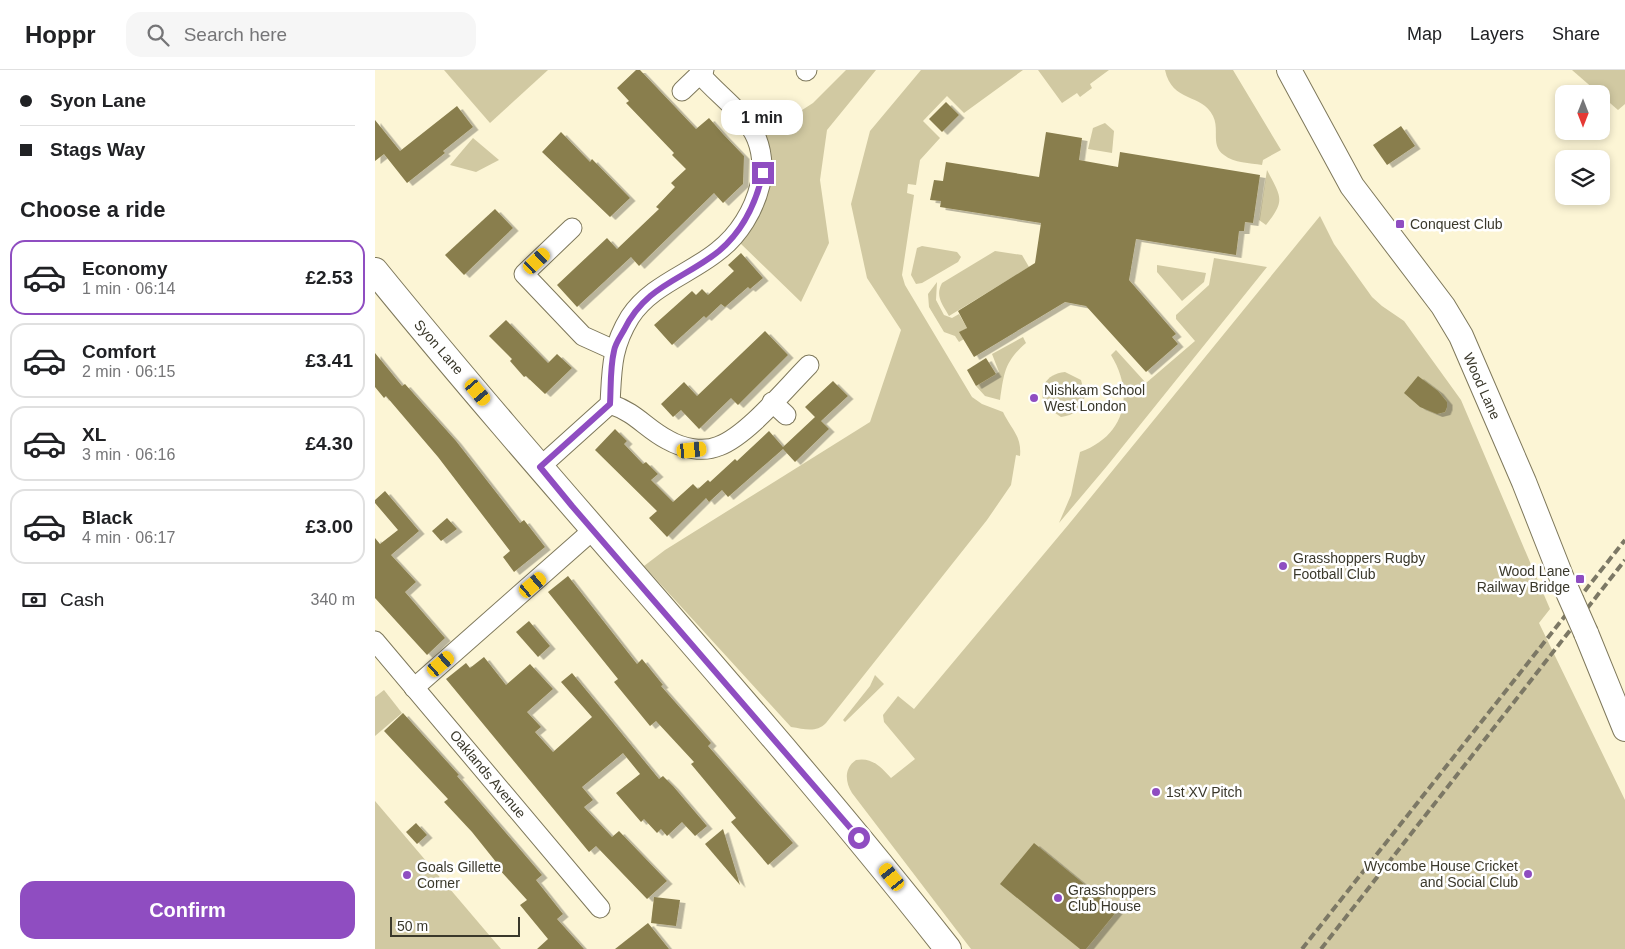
<!DOCTYPE html>
<html lang="en">
<head>
<meta charset="utf-8">
<style>
  :root { --surface:#fff; --page:#f6f6f6; --text:#202124; --muted:#757577; --line:#e0e0e0; --accent:#8f4dc1 }
  body { margin:0; font-family:Helvetica,sans-serif; background:var(--page); color:var(--text); height:100vh; display:flex; flex-direction:column; font-size:19px; white-space:nowrap }
  * { box-sizing:border-box; margin:0 }
  p { font-size:16px; color:var(--muted) }
  .icon { flex:none; width:28px; height:28px; fill:none; stroke:currentColor; stroke-width:2; stroke-linecap:round; stroke-linejoin:round }
  .map { position:relative; flex:1; overflow:hidden }
  .panel { display:flex; flex-direction:column; background:var(--surface); width:375px }
  .panel>* { flex:none }
  .hud { display:grid; align-content:center; height:110px; padding:0 20px; background:var(--surface) }
  .needle { width:32px; rotate:180deg }
  .controls { position:absolute; left:1180px; top:15px; display:grid; gap:10px }
  .controls a { display:grid; place-items:center; width:55px; height:55px; border-radius:10px; background:var(--surface); box-shadow:0 2px 8px #0003; font-size:25px }
  .scale { position:absolute; left:15px; bottom:12px; width:130px; box-sizing:border-box; padding-left:5px; border:2px solid #3a382b; border-top:0; font-size:14px; line-height:18px; white-space:nowrap; color:#3a382b; -webkit-text-stroke:4px #fff; paint-order:stroke }
  .end { position:absolute; width:22px; height:22px; margin:-11px; border:6px solid #8f4dc1; background:#fff; box-shadow:0 0 0 2px #fff }
  .from { border-radius:50% }
  .bubble { position:absolute; height:35px; border-radius:15px; background:var(--surface); box-shadow:0 2px 8px #0003; font-size:16px; font-weight:700; line-height:35px; text-align:center }
  .car { position:absolute; width:15px; height:30px; margin:-15px -8px; border-radius:6px; box-shadow:0 0 4px 1px #0007; background:linear-gradient(#f5c518 24%,#345 0 40%,#f5c518 0 76%,#345 0 86%,#f5c518 0) }
  .hud b { display:flex; align-items:center; gap:18px; height:48px; font-size:19px }
  .hud b+b { border-top:1px solid var(--line) }
  .hud i { width:12px; height:12px; background:var(--text) }
  ul { padding:0; list-style:none }
  li { display:flex; align-items:center; gap:15px; height:75px; margin:0 10px 8px; padding:0 10px; border:2px solid var(--line); border-radius:15px }
  li div { flex:1 }
  li b { display:block; font-size:19px }
  li em { font-style:normal; font-weight:700 }
  li.active { border-color:var(--accent) }
  li>.icon { width:45px; height:45px; stroke-width:1.5 }
  h2 { padding:0 20px; font-size:22px; line-height:60px }
  .pay { display:flex; align-items:center; gap:12px; height:55px; padding:0 20px; font-size:19px }
  .pay p { margin-inline-start:auto }
  .button { display:flex; gap:10px; margin-top:auto; padding:10px 20px }
  .button a { flex:1; height:58px; border-radius:15px; background:var(--accent); color:#fff; font-size:20px; font-weight:700; line-height:58px; text-align:center }
  header { display:flex; align-items:center; gap:30px; box-sizing:border-box; height:70px; padding:0 25px; background:var(--surface); border-bottom:1px solid var(--line) }
  header strong { font-size:24px }
  nav { display:flex; gap:28px; margin-inline-start:auto; font-size:18px }
  .search { width:350px; height:45px; background:var(--page); display:flex; align-items:center; gap:12px; box-sizing:border-box; padding:0 18px; border-radius:15px; color:var(--muted); font-size:19px }
  main { display:flex; flex:1; min-height:0 }
  .map>svg:first-child { display:block }
  .green { fill:#d1c9a2 }
  .building { fill:#897e4d; filter:url(#shadow) }
  .lines { fill:none; stroke-linecap:round; stroke-linejoin:round }
  .minor-casing { stroke:#7e785b; stroke-width:21 }
  .tertiary-casing { stroke:#7e785b; stroke-width:26 }
  .secondary-casing { stroke:#7e785b; stroke-width:28 }
  .minor { stroke:#fff; stroke-width:19 }
  .tertiary { stroke:#fff; stroke-width:24 }
  .secondary { stroke:#fff; stroke-width:26 }
  .rail { stroke:#7c7865; stroke-width:4; stroke-dasharray:8 4; stroke-linecap:butt }
  .tertiary-bridge-casing { stroke:#7e785b; stroke-width:26; stroke-linecap:butt }
  .tertiary-bridge { stroke:#fff; stroke-width:24 }
  .route { stroke:#8f4dc1; stroke-width:6 }
  .poi-dot { fill:#8f4dc1; stroke:#fff; stroke-width:2 }
  .labels { text-anchor:middle; stroke-width:5; stroke-linejoin:round; paint-order:stroke }
  .poi-label { font-size:14px; fill:#3a382b; stroke:#fff; text-anchor:start }
  .street-label { font-size:14px; fill:#3a382b; stroke:#fff }
</style>
</head>
<body>
<header>
<strong>Hoppr</strong>
<div class="search"><svg class="icon" aria-label="search" viewBox="0 0 24 24"><circle cx="10" cy="10" r="6"/><path d="M15 15l6 6"/></svg>Search here</div>
<nav><a>Map</a><a>Layers</a><a>Share</a></nav>
</header>
<main>
<section class="panel">
<div class="hud">
<b><i class="from"></i>Syon Lane</b>
<b><i></i>Stags Way</b>
</div>
<h2>Choose a ride</h2>
<ul>
<li class="active"><svg class="icon" aria-label="car" viewBox="0 0 24 24"><path d="M5 17H2v-5l4-1 3-4h7l3 4 3 1v5h-3M9 17h6M6 11h13"/><circle cx="7" cy="17" r="2"/><circle cx="17" cy="17" r="2"/></svg><div><b>Economy</b><p>1 min · 06:14</p></div><em>£2.53</em></li>
<li><svg class="icon" aria-label="car" viewBox="0 0 24 24"><path d="M5 17H2v-5l4-1 3-4h7l3 4 3 1v5h-3M9 17h6M6 11h13"/><circle cx="7" cy="17" r="2"/><circle cx="17" cy="17" r="2"/></svg><div><b>Comfort</b><p>2 min · 06:15</p></div><em>£3.41</em></li>
<li><svg class="icon" aria-label="car" viewBox="0 0 24 24"><path d="M5 17H2v-5l4-1 3-4h7l3 4 3 1v5h-3M9 17h6M6 11h13"/><circle cx="7" cy="17" r="2"/><circle cx="17" cy="17" r="2"/></svg><div><b>XL</b><p>3 min · 06:16</p></div><em>£4.30</em></li>
<li><svg class="icon" aria-label="car" viewBox="0 0 24 24"><path d="M5 17H2v-5l4-1 3-4h7l3 4 3 1v5h-3M9 17h6M6 11h13"/><circle cx="7" cy="17" r="2"/><circle cx="17" cy="17" r="2"/></svg><div><b>Black</b><p>4 min · 06:17</p></div><em>£3.00</em></li>
</ul>
<div class="pay"><svg class="icon" aria-label="cash" viewBox="0 0 24 24"><path d="M3 7h18v10H3z"/><circle cx="12" cy="12" r="2"/></svg>Cash<p>340 m</p></div>
<div class="button"><a>Confirm</a></div>
</section>
<div class="map">
<svg width="1250" height="879" viewBox="0 0 1250 879">
  <defs>
    <filter id="shadow"><feDropShadow dx="5.5" dy="3" stdDeviation="0" flood-color="#0004"/></filter>
  </defs>
  <rect width="100%" height="100%" fill="#fcf5d5"/>
  <!-- green -->
  <g class="green">
    <polygon points="69,0 173,0 115,53"/>
    <polygon points="471,0 501,0 452,60 445,110 454,173 426,232 365,173 385,67 438,33"/>
    <path d="M546 0H648L589 43 572 26 548 51 565 68 545 90 541 115 533 114 532 123 539 125 527 205 530 215 597 327 607 334 628 342C636 359 647 366 645 386L641 385 636 415 612 450 451 653C441 663 430 659 416 657L269 496 290 480 495 352 526 260 492 208 476 134 495 61Z"/>
    <polygon points="663,0 734,0 715,14 717,18 705,27 702,23 687,33"/>
    <path d="M790 0H858L906 80 888 90 887 95C875 93 859 93 849 85 835 75 845 60 838 46 827 23 797 33 790 0Z"/>
    <polygon points="1197,0 1250,0 1250,34 1243,40"/>
    <polygon points="730,53 739,61 737,83 713,79 718,58"/>
    <polygon points="98,68 124,90 101,102 75,95"/>
    <path d="M892 100C906 127 911 130 891 155L884 150Z"/>
    <path d="M945 146 959 174 997 227 1007 236 1029 251 1086 330 1175 539 1164 553 1250 730V879H596L477 723C470 712 469 698 481 690 497 687 506 697 516 708L540 689 509 652 508 645 523 626 539 639 694 454Z"/>
    <polygon points="547,176 582,182 586,187 583,192 547,213 541,214 536,205 542,178"/>
    <path d="M620 181 647 185 654 197 574 246C567 234 560 226 567 213Z"/>
    <path d="M839 188 892 197 732 396 684 453 696 425 705 382C750 366 760 324 736 285L741 280 771 313 820 271 801 249V245L834 215Z"/>
    <polygon points="782,195 831,203 829,212 807,231 782,202"/>
    <polygon points="562,212 561,230 569,245 577,248 584,244 592,258 585,262 589,269 584,272 580,266 569,262 554,237 553,224"/>
    <path d="M648 267 651 273C629 292 629 304 625 330L610 326 601 316 624 302 617 284Z"/>
    <path d="M690 302 706 310 710 326C707 339 700 345 686 347L670 336C663 319 670 304 690 302Z"/>
    <polygon points="500,605 509,614 470,652 468,650 495,616"/>
    <polygon points="9,620 27,643 0,666 0,627"/>
    <polygon points="0,731 126,879 0,879"/>
  </g>
  <!-- building -->
  <g class="building">
    <polygon points="261,0 265,0 321,59 334,48 348,64 369,86 368,114 348,133 339,123 264,196 256,187 202,237 182,215 232,168 242,179 284,139 281,137 300,117 296,113 311,99 297,85 299,83 251,33 254,31 242,18"/>
    <polygon points="571,32 584,45 567,62 554,49"/>
    <polygon points="82,36 98,57 68,81 70,83 32,113 9,84 0,91 0,50 25,81"/>
    <polygon points="1026,56 1040,76 1012,95 998,75"/>
    <polygon points="186,62 215,92 217,89 255,128 235,147 167,82"/>
    <polygon points="671,62 707,68 704,90 743,97 745,82 885,105 878,153 870,152 869,161 864,161 861,185 761,169 754,210 801,264 797,267 803,274 771,302 711,236 690,232 599,287 584,262 592,258 583,241 660,193 666,153 565,137 566,131 555,130 559,110 568,111 571,92 664,107"/>
    <polygon points="120,139 138,158 89,205 70,185"/>
    <polygon points="366,183 388,208 375,219 373,217 350,237 346,234 331,248 329,246 297,275 279,255 317,221 321,225 327,219 333,225 359,201 353,195"/>
    <polygon points="131,250 173,293 182,284 197,298 170,324 151,306 149,307 135,291 137,289 114,266"/>
    <polygon points="390,261 413,285 363,335 356,328 324,359 306,340 298,347 286,334 309,312 322,326"/>
    <polygon points="0,283 27,316 30,314 81,371 145,453 149,450 170,477 139,502 128,487 135,481 63,387 11,326 9,328 0,317"/>
    <polygon points="611,288 621,304 601,316 592,300"/>
    <polygon points="1043,306 1063,321 1072,332 1072,337 1070,342 1062,344 1045,337 1029,323"/>
    <polygon points="458,311 473,326 446,351 454,359 420,392 408,379 353,427 347,420 334,432 331,428 292,467 274,448 282,441 220,380 240,359 252,371 249,374 268,394 271,392 283,404 276,410 298,432 318,414 323,419 333,410 335,412 360,389 362,391 394,361 408,377 440,347 430,337"/>
    <polygon points="10,421 44,461 16,485 41,512 30,522 70,568 52,585 0,528 0,468 5,474 23,460 0,433 0,430"/>
    <polygon points="72,448 82,459 66,471 57,461"/>
    <polygon points="193,506 262,594 267,589 288,615 286,616 336,673 333,676 418,773 393,795 356,752 361,748 316,694 319,692 281,651 275,656 239,612 243,609 173,522"/>
    <polygon points="154,551 175,576 163,587 141,562"/>
    <polygon points="109,587 131,615 155,594 178,619 152,642 166,657 160,662 178,682 217,647 186,612 197,603 284,709 288,706 298,716 332,756 320,766 307,752 292,766 286,759 282,763 269,749 266,752 241,723 265,704 248,683 207,717 218,730 209,737 237,767 244,761 292,811 272,829 221,776 214,782 71,609 91,593 95,598"/>
    <polygon points="28,643 84,705 82,706 167,805 161,810 188,844 182,849 209,879 162,879 173,869 145,835 152,830 123,798 125,797 97,762 69,732 73,729 9,661"/>
    <polygon points="41,753 52,765 42,774 31,762"/>
    <polygon points="348,759 365,815 330,774"/>
    <polygon points="659,773 742,841 711,879 705,879 625,814"/>
    <polygon points="279,827 305,830 301,856 276,853"/>
    <polygon points="273,853 294,879 240,879"/>
  </g>
  <g class="lines">
    <!-- minor casing -->
    <g class="minor-casing">
      <g id="minor">
        <polyline points="431,1 432,0"/>
        <polyline points="307,21 329,0"/>
        <polyline points="197,158 149,204 208,266 239,280"/>
        <polyline points="397,332 411,345"/>
        <path d="M235 334C262 343 270 358 293 370 307 378 328 383 344 376 373 365 411 318 434 295"/>
        <path d="M165 397 235 334C237 299 236 278 255 247 276 215 315 204 343 181 364 165 379 140 385 115 389 99 387 78 379 63 366 40 342 24 325 4"/>
        <polyline points="0,571 225,838"/>
        <polyline points="39,618 218,460"/>
      </g>
    </g>
    <!-- tertiary casing -->
    <g class="tertiary-casing">
      <g id="tertiary">
        <polyline points="914,0 977,116 1068,236 1086,266 1149,412 1188,511"/>
        <polyline points="1211,563 1250,659"/>
      </g>
    </g>
    <!-- secondary casing -->
    <g class="secondary-casing">
      <path id="secondary" d="M0 201C187 431 390 646 573 879"/>
    </g>
    <!-- minor -->
    <use href="#minor" class="minor"/>
    <!-- tertiary -->
    <use href="#tertiary" class="tertiary"/>
    <!-- secondary -->
    <use href="#secondary" class="secondary"/>
    <!-- rail -->
    <g class="rail">
      <polyline points="927,879 1250,470"/>
      <polyline points="946,879 1250,490"/>
    </g>
    <!-- tertiary-bridge casing -->
    <g class="tertiary-bridge-casing">
      <polyline id="tertiary-bridge" points="1188,511 1211,563"/>
    </g>
    <!-- tertiary-bridge -->
    <use href="#tertiary-bridge" class="tertiary-bridge"/>
  </g>
  <g class="lines">
    <!-- route -->
    <path class="route" d="M388 103C381 133 368 161 344 181 308 210 271 215 249 260 245 267 240 274 239 281 235 298 236 317 235 334L165 397 197 436 484 768"/>
  </g>
  <!-- markers -->
  <g class="poi-dot">
    <rect x="1020" y="149" width="10" height="10" rx="2.5"/>
    <circle cx="659" cy="328" r="5"/>
    <circle cx="908" cy="496" r="5"/>
    <rect x="1200" y="504" width="10" height="10" rx="2.5"/>
    <circle cx="781" cy="722" r="5"/>
    <circle cx="1153" cy="804" r="5"/>
    <circle cx="32" cy="805" r="5"/>
    <circle cx="683" cy="828" r="5"/>
  </g>
  <g class="labels">
    <!-- poi labels -->
    <g class="poi-label">
      <text x="1035" y="159">Conquest Club</text>
      <text x="669" y="325">Nishkam School<tspan x="669" dy="16">West London</tspan></text>
      <text x="918" y="493">Grasshoppers Rugby<tspan x="918" dy="16">Football Club</tspan></text>
      <text x="1195" y="506" text-anchor="end">Wood Lane<tspan x="1195" dy="16">Railway Bridge</tspan></text>
      <text x="791" y="727">1st XV Pitch</text>
      <text x="1143" y="801" text-anchor="end">Wycombe House Cricket<tspan x="1143" dy="16">and Social Club</tspan></text>
      <text x="42" y="802">Goals Gillette<tspan x="42" dy="16">Corner</tspan></text>
      <text x="693" y="825">Grasshoppers<tspan x="693" dy="16">Club House</tspan></text>
    </g>
    <!-- street labels -->
    <g class="street-label">
      <text transform="translate(64 277) rotate(49)" y="5">Syon Lane</text>
      <text transform="translate(1107 316) rotate(66)" y="5">Wood Lane</text>
      <text transform="translate(113 704) rotate(50)" y="5">Oaklands Avenue</text>
    </g>
  </g>
</svg>
<div class="controls">
<a><svg class="needle" viewBox="-14 -14 28 28"><path d="M0-13l5 13h-10z" fill="#e53935"/><path d="M0 13l5-13h-10z" fill="#757577"/></svg></a>
<a><svg class="icon" aria-label="layers" viewBox="0 0 24 24"><path d="M12 4l9 5-9 5-9-5zM3 14l9 5 9-5"/></svg></a>
</div>
<div class="scale">50 m</div>
<i class="end from" style="left:484px;top:768px"></i>
<i class="end" style="left:388px;top:103px"></i>
<div class="bubble" style="left:346px;top:30px;width:82px">1 min</div>
<i class="car" style="left:162px;top:191px;rotate:47deg"></i>
<i class="car" style="left:103px;top:322px;rotate:140deg"></i>
<i class="car" style="left:317px;top:380px;rotate:84deg"></i>
<i class="car" style="left:158px;top:515px;rotate:50deg"></i>
<i class="car" style="left:66px;top:594px;rotate:49deg"></i>
<i class="car" style="left:517px;top:807px;rotate:321deg"></i>
</div>
</main>
</body>
</html>
